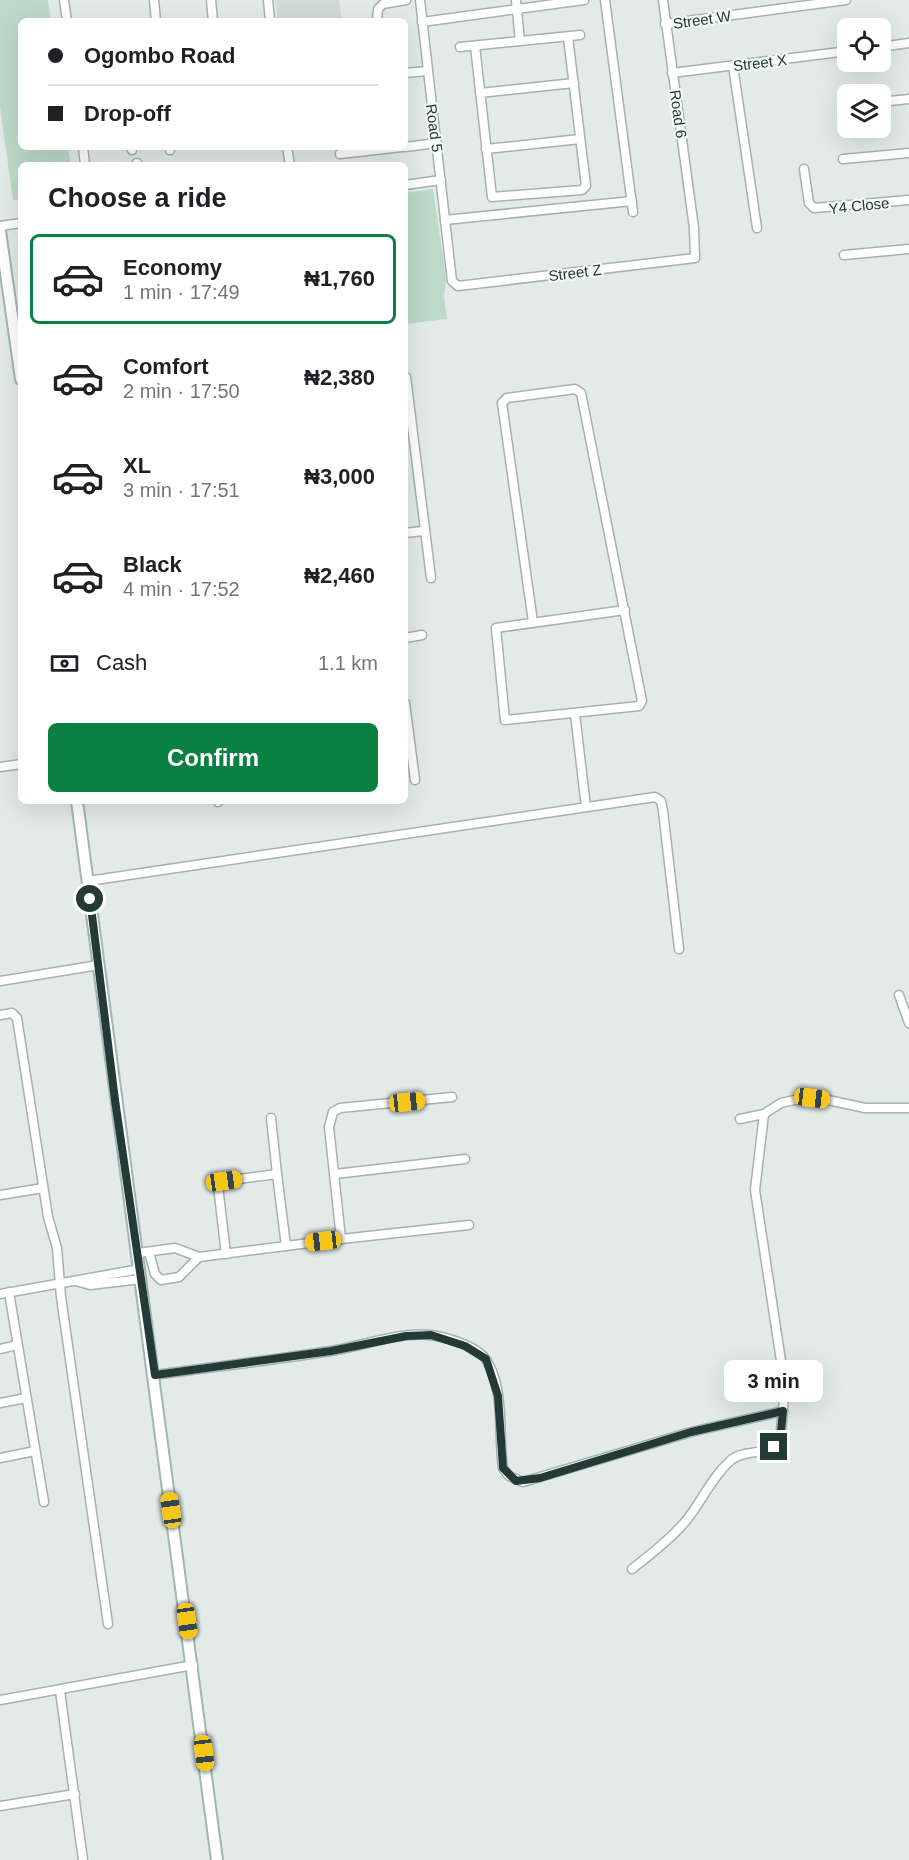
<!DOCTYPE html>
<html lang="en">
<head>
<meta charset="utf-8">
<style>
  :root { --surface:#fff; --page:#f6f6f6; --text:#202124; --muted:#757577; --line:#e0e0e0; --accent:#0b8043 }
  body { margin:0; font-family:Helvetica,sans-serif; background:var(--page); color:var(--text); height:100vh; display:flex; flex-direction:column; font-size:22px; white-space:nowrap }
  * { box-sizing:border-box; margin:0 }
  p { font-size:20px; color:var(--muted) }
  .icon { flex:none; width:33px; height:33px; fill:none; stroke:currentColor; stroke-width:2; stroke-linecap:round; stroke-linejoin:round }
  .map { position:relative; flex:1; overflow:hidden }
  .drawer { position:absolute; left:18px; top:162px; width:390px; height:642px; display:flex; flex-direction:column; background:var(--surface); border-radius:9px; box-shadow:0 6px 24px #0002 }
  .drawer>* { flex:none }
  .banner { position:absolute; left:18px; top:18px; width:390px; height:132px; border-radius:9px; box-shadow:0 6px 24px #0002; display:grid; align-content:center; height:132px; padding:0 30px; background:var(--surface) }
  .controls { position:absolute; left:837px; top:18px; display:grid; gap:12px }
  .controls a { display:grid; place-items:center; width:54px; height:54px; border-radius:9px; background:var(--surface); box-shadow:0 6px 24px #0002; font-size:30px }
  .end { position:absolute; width:27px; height:27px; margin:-14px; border:8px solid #243a37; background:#fff; box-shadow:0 0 0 3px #fff }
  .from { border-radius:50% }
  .bubble { position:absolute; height:42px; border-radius:9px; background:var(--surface); box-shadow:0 6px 24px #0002; font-size:20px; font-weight:700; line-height:42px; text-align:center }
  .car { position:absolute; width:18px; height:36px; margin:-18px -9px; border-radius:8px; box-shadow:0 0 4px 2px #0007; background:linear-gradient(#f5c518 24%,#345 0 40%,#f5c518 0 76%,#345 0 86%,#f5c518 0) }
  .banner b { display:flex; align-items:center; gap:21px; height:57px; font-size:22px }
  .banner b+b { border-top:2px solid var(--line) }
  .banner i { width:15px; height:15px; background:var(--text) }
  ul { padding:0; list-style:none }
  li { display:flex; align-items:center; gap:18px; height:90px; margin:0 12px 9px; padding:0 18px; border:3px solid transparent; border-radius:9px }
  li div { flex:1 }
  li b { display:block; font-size:22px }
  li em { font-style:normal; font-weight:700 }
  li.current { border-color:var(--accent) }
  li>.icon { width:54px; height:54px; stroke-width:1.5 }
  h2 { padding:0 30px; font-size:27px; line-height:72px }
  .pay { display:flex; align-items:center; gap:15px; height:66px; padding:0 30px; font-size:22px }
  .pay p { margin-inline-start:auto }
  .button { display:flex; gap:12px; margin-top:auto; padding:12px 30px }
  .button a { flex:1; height:69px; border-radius:9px; background:var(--accent); color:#fff; font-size:24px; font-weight:700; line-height:69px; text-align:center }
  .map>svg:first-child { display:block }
  .built { fill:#d0dbd7 }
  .green { fill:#bddac8 }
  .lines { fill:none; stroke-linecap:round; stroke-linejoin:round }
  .street-casing { stroke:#a5b2af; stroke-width:11 }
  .secondary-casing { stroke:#a2b6b1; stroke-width:14 }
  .street { stroke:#fff; stroke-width:8 }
  .secondary { stroke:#fff; stroke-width:10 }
  .route { stroke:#243a37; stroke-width:8 }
  .labels { text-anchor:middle; stroke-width:4.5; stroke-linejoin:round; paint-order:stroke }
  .street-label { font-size:15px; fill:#243a37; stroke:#f2f8f6 }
</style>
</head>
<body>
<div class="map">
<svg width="909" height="1860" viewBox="0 0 909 1860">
  <rect width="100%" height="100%" fill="#e2ebe8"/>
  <!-- built -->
  <polygon class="built" points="275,0 339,0 342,21 278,21"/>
  <!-- green -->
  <g class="green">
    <polygon points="0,0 48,0 51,21 21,21 21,147 68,147 71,165 21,165 21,199 13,200 0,107"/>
    <polygon points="433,189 446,278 444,297 447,319 405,324 405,193"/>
  </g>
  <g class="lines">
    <!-- street casing -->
    <g class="street-casing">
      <g id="street">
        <polyline points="64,0 67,21"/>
        <polyline points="154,0 156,21"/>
        <polyline points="211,0 213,21"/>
        <polyline points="268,0 270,21"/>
        <polyline points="420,0 452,281 458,286 695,258 694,228 663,0"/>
        <polyline points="516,0 520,41"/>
        <polyline points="605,0 633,212"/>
        <polyline points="377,21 378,9 383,4 406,0"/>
        <polyline points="422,22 584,0"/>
        <polyline points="665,24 846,0"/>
        <polyline points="475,46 492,197 582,190 586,186 568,37"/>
        <polyline points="460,47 580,35"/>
        <polyline points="880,47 909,43"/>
        <polyline points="733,66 757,228"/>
        <polyline points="405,73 427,71"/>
        <polyline points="672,73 848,51"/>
        <polyline points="480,93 574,83"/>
        <polyline points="880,102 909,99"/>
        <polyline points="83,147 85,165"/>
        <polyline points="131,147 132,150"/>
        <polyline points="170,147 170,150"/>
        <polyline points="287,147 290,165"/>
        <polyline points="405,147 437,143"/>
        <polyline points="486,149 580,139"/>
        <polyline points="340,154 402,147"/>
        <polyline points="843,159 909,153"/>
        <polyline points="137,163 137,165"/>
        <polyline points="804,169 809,203 814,208 909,200"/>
        <polyline points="405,185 441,180"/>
        <polyline points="445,220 632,201"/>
        <polyline points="0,226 21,223"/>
        <polyline points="844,255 909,249"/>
        <polyline points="406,377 431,578"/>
        <polyline points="405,533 423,531"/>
        <polyline points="533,622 502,403 507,398 575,389 581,393 642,701 639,706 505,720 496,628 625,610"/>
        <polyline points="405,638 422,635"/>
        <polyline points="405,703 415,780"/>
        <polyline points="575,714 586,807"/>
        <polyline points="0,767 21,764"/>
        <polyline points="217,801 218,802"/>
        <polyline points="88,881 655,797 661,801 663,811 679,949"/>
        <polyline points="0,981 99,965"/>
        <polyline points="899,995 909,1023"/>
        <polyline points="0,1015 12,1013 17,1018 48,1217 57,1248 61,1297 108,1624"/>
        <polyline points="271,1118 277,1174"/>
        <polyline points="740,1119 764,1114 781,1103 799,1099 828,1100 865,1108 909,1108"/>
        <polyline points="335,1174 465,1159"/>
        <polyline points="0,1195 43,1188"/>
        <polyline points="341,1239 469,1225"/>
        <polyline points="149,1252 155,1274 161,1280 179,1277 199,1257"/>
        <polyline points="138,1253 175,1248 199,1257 341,1239 329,1127 333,1112 340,1108 452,1097"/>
        <polyline points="226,1254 218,1186 224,1181 277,1174 286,1246"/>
        <polyline points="76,1281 90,1285 141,1279"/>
        <polyline points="9,1292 44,1502"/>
        <polyline points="0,1294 140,1269"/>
        <polyline points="0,1349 17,1345"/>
        <path d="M155 1375C213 1367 273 1360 331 1351 363 1346 397 1332 430 1335 446 1337 478 1346 487 1361 505 1391 498 1434 503 1468L509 1476 523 1482 691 1432 783 1411"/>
        <polyline points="0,1403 26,1398"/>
        <polyline points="0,1458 35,1451"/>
        <path d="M632 1569C651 1554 669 1540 685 1522 701 1503 711 1478 730 1461 744 1448 768 1457 780 1441L785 1387 755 1190 764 1114"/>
        <polyline points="60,1691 83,1860"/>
        <polyline points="0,1700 193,1665"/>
        <polyline points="0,1806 75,1794"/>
      </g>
    </g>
    <!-- secondary casing -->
    <g class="secondary-casing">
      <g id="secondary">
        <polyline points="0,231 21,379"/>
        <polyline points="77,801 217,1860"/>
      </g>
    </g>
    <!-- street -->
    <use href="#street" class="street"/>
    <!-- secondary -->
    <use href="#secondary" class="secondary"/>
  </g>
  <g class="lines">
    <!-- route -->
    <polyline class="route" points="90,899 115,1100 155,1375 331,1351 406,1336 431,1335 465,1346 486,1359 498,1396 503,1468 516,1481 540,1478 691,1432 783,1411 780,1441 774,1447"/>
  </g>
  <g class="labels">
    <!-- street labels -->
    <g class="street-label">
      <text transform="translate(702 20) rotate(-8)" y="5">Street W</text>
      <text transform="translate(760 63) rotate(-7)" y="5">Street X</text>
      <text transform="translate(678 114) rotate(82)" y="5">Road 6</text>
      <text transform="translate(434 128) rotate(82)" y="5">Road 5</text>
      <text transform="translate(859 206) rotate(-6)" y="5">Y4 Close</text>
      <text transform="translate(575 273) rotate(-7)" y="5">Street Z</text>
    </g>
  </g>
</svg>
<div class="controls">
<a><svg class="icon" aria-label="locate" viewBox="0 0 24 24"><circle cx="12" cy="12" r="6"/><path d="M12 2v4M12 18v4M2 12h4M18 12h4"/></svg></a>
<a><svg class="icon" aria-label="layers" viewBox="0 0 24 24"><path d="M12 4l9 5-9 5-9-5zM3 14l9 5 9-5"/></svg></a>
</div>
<i class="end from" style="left:90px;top:899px"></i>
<i class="end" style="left:774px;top:1447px"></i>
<div class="bubble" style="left:724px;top:1360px;width:99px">3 min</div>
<i class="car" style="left:812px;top:1098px;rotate:97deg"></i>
<i class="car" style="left:407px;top:1102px;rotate:84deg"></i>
<i class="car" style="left:224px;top:1181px;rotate:82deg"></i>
<i class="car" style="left:323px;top:1241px;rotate:263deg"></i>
<i class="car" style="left:171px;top:1510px;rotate:352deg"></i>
<i class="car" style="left:187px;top:1621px;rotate:172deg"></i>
<i class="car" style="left:204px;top:1753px;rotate:173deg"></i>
<div class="banner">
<b><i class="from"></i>Ogombo Road</b>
<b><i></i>Drop-off</b>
</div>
<section class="drawer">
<h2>Choose a ride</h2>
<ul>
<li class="current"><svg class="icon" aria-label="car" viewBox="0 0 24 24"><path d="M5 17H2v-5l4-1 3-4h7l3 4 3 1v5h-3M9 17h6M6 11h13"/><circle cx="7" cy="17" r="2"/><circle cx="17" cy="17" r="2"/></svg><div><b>Economy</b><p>1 min · 17:49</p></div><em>₦1,760</em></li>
<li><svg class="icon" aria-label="car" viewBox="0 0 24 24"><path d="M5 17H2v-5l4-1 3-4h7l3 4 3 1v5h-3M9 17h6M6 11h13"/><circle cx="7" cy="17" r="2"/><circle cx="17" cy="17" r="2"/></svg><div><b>Comfort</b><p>2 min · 17:50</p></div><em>₦2,380</em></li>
<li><svg class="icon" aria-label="car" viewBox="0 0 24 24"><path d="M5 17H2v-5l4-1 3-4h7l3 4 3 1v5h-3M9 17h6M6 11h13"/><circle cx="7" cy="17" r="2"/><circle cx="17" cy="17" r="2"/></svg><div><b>XL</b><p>3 min · 17:51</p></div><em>₦3,000</em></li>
<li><svg class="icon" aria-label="car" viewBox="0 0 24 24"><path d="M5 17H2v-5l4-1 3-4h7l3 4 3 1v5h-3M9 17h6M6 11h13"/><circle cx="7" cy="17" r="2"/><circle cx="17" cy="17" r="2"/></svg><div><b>Black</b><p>4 min · 17:52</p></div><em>₦2,460</em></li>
</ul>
<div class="pay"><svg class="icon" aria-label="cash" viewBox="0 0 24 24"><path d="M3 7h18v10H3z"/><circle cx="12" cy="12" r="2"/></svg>Cash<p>1.1 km</p></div>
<div class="button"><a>Confirm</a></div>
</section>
</div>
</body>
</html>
